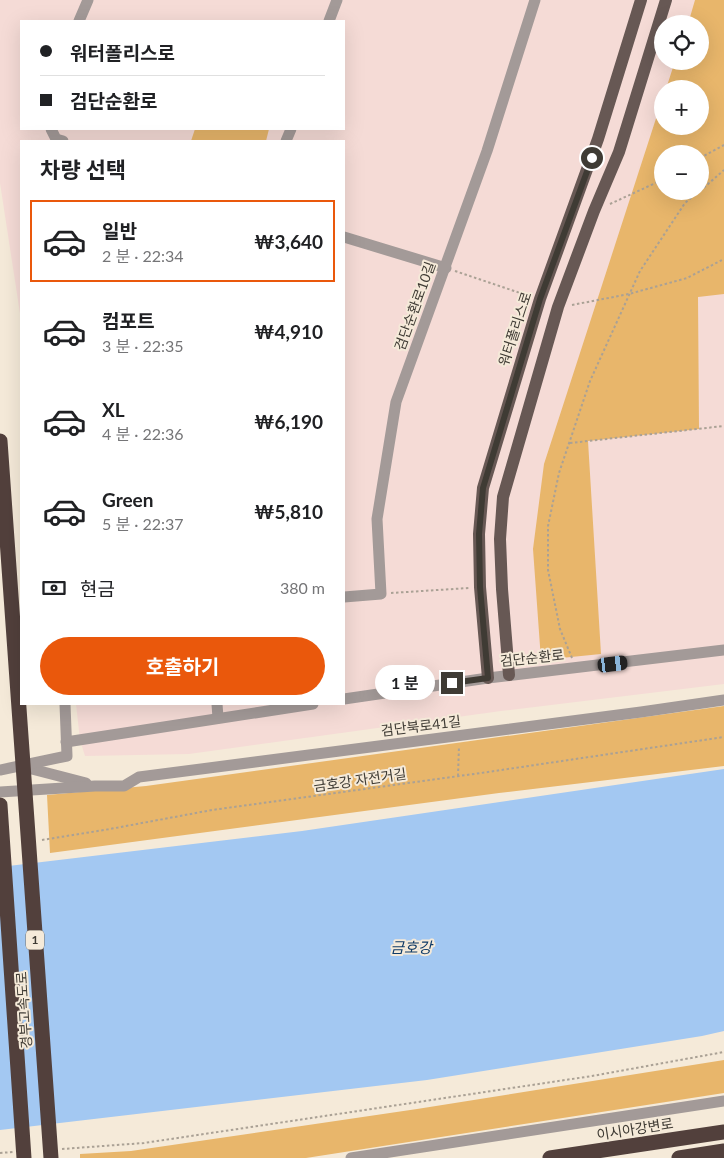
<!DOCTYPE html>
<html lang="ko">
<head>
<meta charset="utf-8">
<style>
  :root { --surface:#fff; --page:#f6f6f6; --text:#202124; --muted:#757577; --line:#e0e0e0; --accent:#ea580c }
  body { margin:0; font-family:Lato,"Noto Sans KR",sans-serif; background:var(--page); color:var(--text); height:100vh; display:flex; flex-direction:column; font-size:19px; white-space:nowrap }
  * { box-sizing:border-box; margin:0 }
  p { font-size:16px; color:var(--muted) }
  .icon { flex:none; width:28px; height:28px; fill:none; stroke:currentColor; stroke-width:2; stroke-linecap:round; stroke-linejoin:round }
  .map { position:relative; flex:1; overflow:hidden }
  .details { position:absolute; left:20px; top:140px; width:325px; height:565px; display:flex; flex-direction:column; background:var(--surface); border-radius:0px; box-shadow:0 5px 20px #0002 }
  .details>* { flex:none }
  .banner { position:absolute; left:20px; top:20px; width:325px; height:110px; border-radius:0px; box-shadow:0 5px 20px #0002; display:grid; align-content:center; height:110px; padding:0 20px; background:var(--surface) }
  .controls { position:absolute; left:654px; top:15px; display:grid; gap:10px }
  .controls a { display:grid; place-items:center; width:55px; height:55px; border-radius:50%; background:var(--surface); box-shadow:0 5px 20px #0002; font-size:25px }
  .end { position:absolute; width:22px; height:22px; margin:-11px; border:6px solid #3f3b34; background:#fff; box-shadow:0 0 0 2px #fff }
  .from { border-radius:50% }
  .bubble { position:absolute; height:35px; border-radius:18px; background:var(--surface); box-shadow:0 5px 20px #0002; font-size:16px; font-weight:700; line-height:35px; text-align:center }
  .car { position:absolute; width:15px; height:30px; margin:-15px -8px; border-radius:6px; box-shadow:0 0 4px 1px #0007; background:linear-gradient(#222 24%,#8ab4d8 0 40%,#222 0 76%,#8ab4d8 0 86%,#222 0) }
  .banner b { display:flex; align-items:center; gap:18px; height:48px; font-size:19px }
  .banner b+b { border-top:1px solid var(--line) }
  .banner i { width:12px; height:12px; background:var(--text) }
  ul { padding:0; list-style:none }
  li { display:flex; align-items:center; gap:15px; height:82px; margin:0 10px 8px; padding:0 10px; border:2px solid transparent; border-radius:0px }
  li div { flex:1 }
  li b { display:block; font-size:19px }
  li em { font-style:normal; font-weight:700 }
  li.on { border-color:var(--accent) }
  li>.icon { width:45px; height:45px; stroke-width:1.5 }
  h2 { padding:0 20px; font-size:22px; line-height:60px }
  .pay { display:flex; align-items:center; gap:12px; height:55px; padding:0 20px; font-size:19px }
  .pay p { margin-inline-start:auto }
  .primary-button { display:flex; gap:10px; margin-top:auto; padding:10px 20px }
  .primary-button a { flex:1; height:58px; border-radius:30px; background:var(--accent); color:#fff; font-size:20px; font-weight:700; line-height:58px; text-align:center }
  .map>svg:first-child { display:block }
  .industrial { fill:#f5dbd6; fill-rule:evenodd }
  .green { fill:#e8b66b; fill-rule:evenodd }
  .water { fill:#a3c8f2 }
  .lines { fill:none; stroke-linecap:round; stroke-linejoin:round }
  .path { stroke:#aaa195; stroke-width:2; stroke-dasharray:2.5 2.5; stroke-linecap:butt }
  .minor { stroke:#a39a98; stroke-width:11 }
  .major { stroke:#675854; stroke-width:12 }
  .highway { stroke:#52403c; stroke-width:15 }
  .route { stroke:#3f3b34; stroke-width:6 }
  .labels { text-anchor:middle; stroke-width:4; stroke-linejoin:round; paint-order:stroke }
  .shield { fill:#f5ead9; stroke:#767066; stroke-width:1 }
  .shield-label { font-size:12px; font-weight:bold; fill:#3f3b34 }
  .street-label { font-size:14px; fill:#3f3b34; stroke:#f5ead9 }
  .water-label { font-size:15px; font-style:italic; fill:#0f3b67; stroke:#f5ead9 }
</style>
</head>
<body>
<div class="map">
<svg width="724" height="1158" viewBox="0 0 724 1158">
  <rect width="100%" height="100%" fill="#f5ead9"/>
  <!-- industrial -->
  <path class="industrial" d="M0 0H724V684L501 711 189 754 85 756 80 740 76 704H344V141H21V320L0 183ZM21 21H344V129H21ZM662 24H700V61H662ZM662 89H700V126H662ZM662 154H700V191H662Z"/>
  <!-- green -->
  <g class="green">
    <path d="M695 0H724V294L698 297 699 429 588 441 601 654 541 660 533 549 544 464 662 100V126H700V89H666L675 61H700V24H688ZM662 154H700V191H662Z"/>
    <polygon points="195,129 269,129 266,141 191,141"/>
    <polygon points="724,706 724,766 499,793 50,853 47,795 146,786"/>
    <polygon points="724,1060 724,1093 306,1158 80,1158 80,1154 131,1151 417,1109"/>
  </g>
  <!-- water -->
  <polygon class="water" points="724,769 724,1031 702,1036 427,1080 0,1130 0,867 302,831"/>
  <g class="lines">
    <!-- path -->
    <g class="path">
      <polyline points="700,158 724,145"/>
      <polyline points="700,191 724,170"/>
      <polyline points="610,204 662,180"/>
      <polyline points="455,271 529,296"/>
      <polyline points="572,305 629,294 687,278 724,259"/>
      <polyline points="570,443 724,426"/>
      <polyline points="391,593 469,588"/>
      <polyline points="572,658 560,629 548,570 548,526 559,473 590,381 640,271 685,203 699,191"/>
      <polyline points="458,776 459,746"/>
      <polyline points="42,840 110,829 212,810 481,773 724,737"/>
      <polyline points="62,1149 144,1143 592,1076 724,1052"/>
      <polyline points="0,1153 13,1152"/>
    </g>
    <!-- minor -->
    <g class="minor">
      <polyline points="79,21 88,0"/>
      <polyline points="329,21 337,0"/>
      <polyline points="51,129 56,139 63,141"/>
      <polyline points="286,141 291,129"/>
      <polyline points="344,237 446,268"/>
      <polyline points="344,597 381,594 377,519 396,402 487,151 535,0"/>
      <polyline points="344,699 488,678 724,650"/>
      <polyline points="217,704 218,718"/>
      <polyline points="66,742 313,704"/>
      <polyline points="24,767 86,783"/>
      <polyline points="0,770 67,756 65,704"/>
      <polyline points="0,792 95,786 124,786 139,777 641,712 724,700"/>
      <polyline points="351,1158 724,1101"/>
    </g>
    <!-- major -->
    <g class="major">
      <polyline points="509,675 502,589 500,539 503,497 558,307 594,211 619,152 666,0"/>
      <polyline points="488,678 480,587 479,534 483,488 540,299 598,139 641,0"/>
    </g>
    <!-- highway -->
    <g class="highway">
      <polyline points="0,441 51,1158"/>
      <polyline points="0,805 24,1158"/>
      <polyline points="550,1158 724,1132"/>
      <polyline points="679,1158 724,1151"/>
    </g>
  </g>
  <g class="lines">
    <!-- route -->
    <polyline class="route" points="452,683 488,678 480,587 479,534 483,488 540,299 592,158"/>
  </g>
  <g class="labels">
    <!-- shield labels -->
    <rect class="shield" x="26" y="930.5" width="18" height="19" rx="4"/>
    <g class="shield-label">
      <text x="35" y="944">1</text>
    </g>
    <!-- street labels -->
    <g class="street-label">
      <text transform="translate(415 306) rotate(-70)" y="5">검단순환로10길</text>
      <text transform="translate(515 329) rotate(-72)" y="5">워터폴리스로</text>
      <text transform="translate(532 658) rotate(-6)" y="5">검단순환로</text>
      <text transform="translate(421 726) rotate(-7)" y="5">검단북로41길</text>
      <text transform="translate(360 780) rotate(-8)" y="5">금호강 자전거길</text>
      <text transform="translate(24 1010) rotate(-94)" y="5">경부고속도로</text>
      <text transform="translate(635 1129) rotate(-9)" y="5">이시아강변로</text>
    </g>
    <!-- water labels -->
    <g class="water-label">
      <text x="411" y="953">금호강</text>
    </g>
  </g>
</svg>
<div class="controls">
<a><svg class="icon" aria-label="locate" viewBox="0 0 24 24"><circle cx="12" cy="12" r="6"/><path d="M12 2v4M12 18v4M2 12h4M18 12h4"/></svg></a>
<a>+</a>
<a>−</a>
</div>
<i class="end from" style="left:592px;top:158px"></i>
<i class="end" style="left:452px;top:683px"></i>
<div class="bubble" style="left:375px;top:665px;width:60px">1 분</div>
<i class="car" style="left:613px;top:664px;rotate:83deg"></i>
<div class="banner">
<b><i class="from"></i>워터폴리스로</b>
<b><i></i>검단순환로</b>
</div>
<section class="details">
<h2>차량 선택</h2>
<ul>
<li class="on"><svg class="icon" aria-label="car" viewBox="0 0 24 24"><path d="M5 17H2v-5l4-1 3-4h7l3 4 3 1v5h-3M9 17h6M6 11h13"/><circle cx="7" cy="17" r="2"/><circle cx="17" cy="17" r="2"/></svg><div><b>일반</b><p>2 분 · 22:34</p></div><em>₩3,640</em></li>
<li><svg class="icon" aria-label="car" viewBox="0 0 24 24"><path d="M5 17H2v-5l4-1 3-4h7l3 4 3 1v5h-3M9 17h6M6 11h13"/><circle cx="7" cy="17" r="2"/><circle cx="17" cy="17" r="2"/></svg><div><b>컴포트</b><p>3 분 · 22:35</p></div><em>₩4,910</em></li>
<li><svg class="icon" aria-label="car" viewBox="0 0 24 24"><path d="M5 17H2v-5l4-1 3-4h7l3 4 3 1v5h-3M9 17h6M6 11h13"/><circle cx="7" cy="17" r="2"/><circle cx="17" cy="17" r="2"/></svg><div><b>XL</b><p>4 분 · 22:36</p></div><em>₩6,190</em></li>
<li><svg class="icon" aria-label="car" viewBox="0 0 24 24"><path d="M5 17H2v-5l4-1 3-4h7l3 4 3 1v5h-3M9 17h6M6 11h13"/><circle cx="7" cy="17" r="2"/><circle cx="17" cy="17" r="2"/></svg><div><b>Green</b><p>5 분 · 22:37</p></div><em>₩5,810</em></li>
</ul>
<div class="pay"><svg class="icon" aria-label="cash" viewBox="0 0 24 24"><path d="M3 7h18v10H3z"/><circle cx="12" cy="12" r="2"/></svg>현금<p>380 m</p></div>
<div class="primary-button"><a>호출하기</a></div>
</section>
</div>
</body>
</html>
